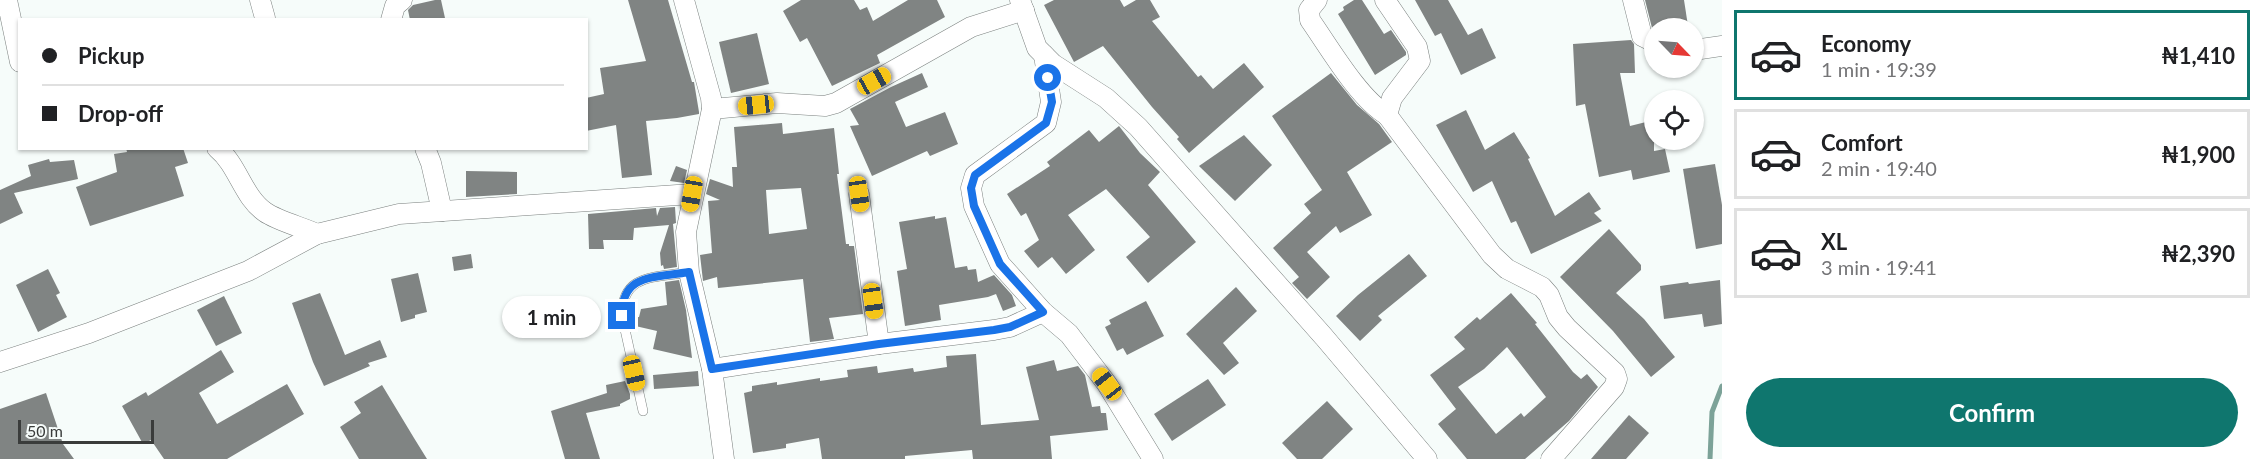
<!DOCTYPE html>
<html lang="en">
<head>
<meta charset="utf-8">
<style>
  :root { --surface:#fff; --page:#f2f2f2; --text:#202124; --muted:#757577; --line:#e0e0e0; --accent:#0f766e }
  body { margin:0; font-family:Lato,sans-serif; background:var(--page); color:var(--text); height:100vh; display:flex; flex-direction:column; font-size:22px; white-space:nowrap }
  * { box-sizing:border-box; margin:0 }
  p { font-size:20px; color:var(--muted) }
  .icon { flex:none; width:33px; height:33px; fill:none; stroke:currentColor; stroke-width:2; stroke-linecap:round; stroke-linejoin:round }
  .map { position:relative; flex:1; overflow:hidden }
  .panel { display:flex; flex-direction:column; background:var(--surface); width:540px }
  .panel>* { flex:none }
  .hud { position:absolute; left:18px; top:18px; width:570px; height:132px; border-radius:0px; box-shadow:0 2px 4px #0004; display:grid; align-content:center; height:132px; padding:0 24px; background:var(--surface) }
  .needle { width:39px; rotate:115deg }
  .fabs { position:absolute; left:1644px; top:18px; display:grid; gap:12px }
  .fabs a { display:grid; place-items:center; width:60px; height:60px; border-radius:50%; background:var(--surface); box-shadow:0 2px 4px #0004; font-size:30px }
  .scale { position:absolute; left:18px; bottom:15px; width:136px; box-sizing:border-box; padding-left:6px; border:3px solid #3a3c3b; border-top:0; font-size:16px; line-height:21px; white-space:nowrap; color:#3a3c3b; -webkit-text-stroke:4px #f6fcfa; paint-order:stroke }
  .end { position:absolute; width:27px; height:27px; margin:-14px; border:8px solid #1a73e8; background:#fff; box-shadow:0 0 0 3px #fff }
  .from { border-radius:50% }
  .bubble { position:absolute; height:42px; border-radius:21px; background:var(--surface); box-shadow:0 2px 4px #0004; font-size:20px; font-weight:700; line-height:42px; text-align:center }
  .car { position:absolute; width:18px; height:36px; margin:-18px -9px; border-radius:8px; box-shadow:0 0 4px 2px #0007; background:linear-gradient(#f5c518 24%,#345 0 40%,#f5c518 0 76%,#345 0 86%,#f5c518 0) }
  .hud b { display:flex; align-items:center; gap:21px; height:57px; font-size:22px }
  .hud b+b { border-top:2px solid var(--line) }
  .hud i { width:15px; height:15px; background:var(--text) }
  ul { padding:10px 0 0; list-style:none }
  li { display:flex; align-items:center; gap:18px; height:90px; margin:0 12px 9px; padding:0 12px; border:3px solid var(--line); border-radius:0px }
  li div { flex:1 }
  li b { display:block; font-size:22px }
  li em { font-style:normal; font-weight:700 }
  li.selected { border-color:var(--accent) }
  li>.icon { width:54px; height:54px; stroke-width:1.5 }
  .primary-button { display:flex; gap:12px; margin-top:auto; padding:12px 24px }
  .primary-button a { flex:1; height:69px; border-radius:36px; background:var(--accent); color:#fff; font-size:24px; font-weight:700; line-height:69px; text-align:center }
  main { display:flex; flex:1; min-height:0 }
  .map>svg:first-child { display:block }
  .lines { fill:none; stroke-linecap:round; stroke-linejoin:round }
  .stream { stroke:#7ca298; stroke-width:5 }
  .building { fill:#808483; fill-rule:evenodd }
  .lane-casing { stroke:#7b807f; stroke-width:10 }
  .street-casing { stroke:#7b807f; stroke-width:21 }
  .lane { stroke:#fff; stroke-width:9 }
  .street { stroke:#fff; stroke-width:20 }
  .route { stroke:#1a73e8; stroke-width:8 }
</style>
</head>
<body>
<main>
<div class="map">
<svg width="1722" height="459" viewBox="0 0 1722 459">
  <rect width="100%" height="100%" fill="#f6fcfa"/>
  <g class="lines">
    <!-- stream -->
    <polyline class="stream" points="1710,459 1712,412 1722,386"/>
  </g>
  <!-- building -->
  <g class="building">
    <polygon points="435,0 441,0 445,18 410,20 408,10 413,5"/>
    <polygon points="628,0 668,0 692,82 694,82 699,112 699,114 677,118 646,121 652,175 622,178 616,125 586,131 586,98 604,94 600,68 646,61"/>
    <polygon points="801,0 854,0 860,10 867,7 873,21 908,0 937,0 945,17 877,55 880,63 832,86 807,38 800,42 783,11"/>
    <polygon points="1054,0 1120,0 1124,7 1136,0 1150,0 1160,17 1152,21 1198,77 1201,75 1213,89 1244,63 1264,87 1189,153 1177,139 1179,137 1152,107 1103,46 1074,62 1044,5"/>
    <polygon points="1354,0 1362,0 1384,34 1391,30 1406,52 1406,55 1375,75 1338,14 1344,10 1343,7"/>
    <polygon points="1415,0 1448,0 1468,35 1482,28 1496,58 1461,75 1441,33 1435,36"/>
    <polygon points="1645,0 1684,0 1688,26 1652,28"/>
    <polygon points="757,33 769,84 731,93 719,42"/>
    <polygon points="1631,40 1634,44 1635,73 1620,73 1630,126 1654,120 1654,151 1665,149 1670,172 1633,180 1631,170 1599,177 1585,104 1576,106 1573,44"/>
    <polygon points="922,73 928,87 895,102 906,127 945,112 958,144 930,156 927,151 872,176 850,126 859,125 850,109 891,87"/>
    <polygon points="1331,73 1357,105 1379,124 1392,142 1347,172 1372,215 1340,233 1336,226 1307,252 1330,277 1307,299 1292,283 1299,277 1273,248 1311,213 1304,204 1322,190 1272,116"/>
    <polygon points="1466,110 1485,150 1514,132 1530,158 1528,159 1555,216 1589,192 1601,209 1594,213 1602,221 1531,254 1516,221 1511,223 1492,181 1473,192 1436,125"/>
    <path d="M782 123 783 134 834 128 839 174H837L846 244H849V246H854L863 314 829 318 834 339 810 342 803 279 718 288 717 277 703 281 700 255 712 253 708 201 720 200 706 194 710 179 733 187 732 167H737L734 127ZM801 188 807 229 769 234 766 190Z"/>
    <polygon points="1119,126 1140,153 1160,172 1148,185 1196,242 1148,283 1126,257 1150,237 1106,189 1068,215 1095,250 1066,274 1052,257 1038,268 1024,251 1039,240 1026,213 1021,216 1007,194 1050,166 1047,162 1089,130 1099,142"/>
    <polygon points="1244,135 1272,165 1235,201 1199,166"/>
    <polygon points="126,148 183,148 188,163 175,167 184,196 90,226 76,187 117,172 114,154 127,152"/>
    <polygon points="49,159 50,162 74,160 78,179 14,193 23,213 0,224 0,190 31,176 28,165"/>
    <polygon points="1715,164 1722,205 1722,244 1696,249 1683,169"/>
    <polygon points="676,166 687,170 684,183 670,181"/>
    <polygon points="466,171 517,172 517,194 466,197"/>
    <polygon points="675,207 676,223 673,224 677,267 664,269 663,265 661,266 660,253 669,225 634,228 633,240 603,240 604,249 589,249 588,214 656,208 657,216 660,208"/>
    <polygon points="935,216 935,219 946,217 955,268 967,266 968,270 976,269 978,282 994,275 1012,295 1016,306 1003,311 996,294 988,297 939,305 941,320 905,326 897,271 907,269 899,222"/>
    <polygon points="1609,229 1641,265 1641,270 1616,293 1644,319 1675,357 1651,377 1613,331 1560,277"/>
    <polygon points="471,254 473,268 454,271 452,257"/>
    <polygon points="1409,254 1427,276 1378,316 1382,320 1360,341 1336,316 1358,295"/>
    <polygon points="48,269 60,293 56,295 67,317 38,332 16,285"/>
    <polygon points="418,273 427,312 415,315 415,318 401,322 391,279"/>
    <polygon points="679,280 686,310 692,358 653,349 657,331 631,325 629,318 639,317 641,309 667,305 665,282"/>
    <polygon points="1720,280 1722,324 1704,327 1702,314 1664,319 1660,286 1688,282 1689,284"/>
    <polygon points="1236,287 1257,311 1223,343 1239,363 1224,375 1186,334"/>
    <polygon points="320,293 345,355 380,340 387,357 368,363 370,366 324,386 313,362 292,303"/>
    <path d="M1511 293 1537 323 1535 324 1573 372 1581 379 1587 374 1598 387 1569 421 1525 459H1467L1438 424 1456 409 1430 375 1465 349 1454 337 1477 317 1480 320ZM1507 347 1546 397 1524 417 1521 413 1496 434 1458 387 1484 369Z"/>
    <polygon points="224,296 242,333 216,346 197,310"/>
    <polygon points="1146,301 1164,336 1127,355 1123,348 1117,351 1105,327 1111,324 1109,320"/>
    <polygon points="221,350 234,372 199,393 217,424 287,384 304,414 227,459 164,459 151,440 143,444 122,406 146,392 148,396"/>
    <polygon points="976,354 981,425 1039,420 1026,367 1054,360 1057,371 1078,366 1085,375 1092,407 1100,406 1101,413 1106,413 1108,430 1050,436 1052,459 973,459 972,450 905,456 905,459 822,459 819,438 786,444 786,448 753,453 744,393 752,391 752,386 777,382 777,385 820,378 820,381 848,377 847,370 877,366 878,373 913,368 914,372 947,367 946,356"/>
    <polygon points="698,371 699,386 654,389 653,375"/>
    <polygon points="1208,379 1226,405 1172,441 1154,414"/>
    <polygon points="625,381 630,394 630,399 620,404 620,406 586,413 600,459 565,459 551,411 607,393 606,385"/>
    <polygon points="382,385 414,438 427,459 359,459 340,427 361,413 354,402"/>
    <polygon points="46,393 63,444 74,459 0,459 0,409"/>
    <polygon points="1327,401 1353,429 1322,459 1297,459 1282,443"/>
    <polygon points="1629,415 1649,433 1626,459 1591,459"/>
  </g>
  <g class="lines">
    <!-- lane casing -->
    <g class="lane-casing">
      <path id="lane" d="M643 411 622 316C622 273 655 278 689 272"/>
    </g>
    <!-- street casing -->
    <g class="street-casing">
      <g id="street">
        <polyline points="7,0 20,62"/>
        <polyline points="260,0 265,18"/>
        <polyline points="684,0 711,98 712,109 686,232 689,272 712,369 724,459"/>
        <polyline points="1020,0 1037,48 1053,64 1106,98 1138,127 1324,337 1427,459"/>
        <path d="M1317 0 1309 10 1310 20C1329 47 1359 99 1387 115"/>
        <polyline points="1385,0 1417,47 1420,61 1392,98 1387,115 1492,255 1507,269 1542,287 1549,295 1558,317 1567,328 1615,373 1617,379 1614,387 1551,459"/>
        <polyline points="1633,0 1642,36 1654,42"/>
        <polyline points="391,20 395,6 402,0"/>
        <polyline points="1694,50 1722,46"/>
        <polyline points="1044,55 1051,102 1046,123 975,175 971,188 974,206 1000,264 1043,312 1069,334 1107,384 1153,459"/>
        <polyline points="712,109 777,103 825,106 836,103 971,27 1024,10"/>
        <path d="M217 148C238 165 243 197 265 212 278 221 302 227 317 234"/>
        <polyline points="425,148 431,163 442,211"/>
        <polyline points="859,194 879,344"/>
        <polyline points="0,362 89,333 248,271 317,234 399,214 692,194"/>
        <polyline points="712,369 879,344 994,330 1010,327 1043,312"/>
      </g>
    </g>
    <!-- lane -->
    <use href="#lane" class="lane"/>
    <!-- street -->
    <use href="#street" class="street"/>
  </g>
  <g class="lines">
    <!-- route -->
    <path class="route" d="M622 316C621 273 655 278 689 272L712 369 879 344 994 330 1010 327 1043 312 1000 264 974 206 971 188 975 175 1046 123 1052 102 1048 78"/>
  </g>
</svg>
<div class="fabs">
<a><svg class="needle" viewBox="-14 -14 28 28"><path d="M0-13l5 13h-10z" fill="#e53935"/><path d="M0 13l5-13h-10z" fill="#757577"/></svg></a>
<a><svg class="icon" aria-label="locate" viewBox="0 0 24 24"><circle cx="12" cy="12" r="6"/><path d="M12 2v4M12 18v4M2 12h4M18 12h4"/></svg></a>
</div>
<div class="scale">50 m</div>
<i class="end from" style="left:1048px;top:78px"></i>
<i class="end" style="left:622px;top:316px"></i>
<div class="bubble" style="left:502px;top:296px;width:99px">1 min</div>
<i class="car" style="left:874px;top:81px;rotate:61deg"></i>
<i class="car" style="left:756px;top:105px;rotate:264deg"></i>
<i class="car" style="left:692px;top:194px;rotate:190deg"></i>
<i class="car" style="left:859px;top:194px;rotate:172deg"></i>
<i class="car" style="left:873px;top:301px;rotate:172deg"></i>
<i class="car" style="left:634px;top:373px;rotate:167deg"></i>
<i class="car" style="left:1107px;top:384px;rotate:322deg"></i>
<div class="hud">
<b><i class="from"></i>Pickup</b>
<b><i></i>Drop-off</b>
</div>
</div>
<section class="panel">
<ul>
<li class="selected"><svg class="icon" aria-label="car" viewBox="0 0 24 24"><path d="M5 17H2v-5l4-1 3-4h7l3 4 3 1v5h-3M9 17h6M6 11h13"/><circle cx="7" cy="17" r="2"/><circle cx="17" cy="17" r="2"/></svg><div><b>Economy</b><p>1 min · 19:39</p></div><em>₦1,410</em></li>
<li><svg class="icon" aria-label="car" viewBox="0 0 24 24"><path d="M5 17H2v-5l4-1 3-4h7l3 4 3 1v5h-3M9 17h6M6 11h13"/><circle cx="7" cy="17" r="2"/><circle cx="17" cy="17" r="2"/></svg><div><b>Comfort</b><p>2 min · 19:40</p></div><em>₦1,900</em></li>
<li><svg class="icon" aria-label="car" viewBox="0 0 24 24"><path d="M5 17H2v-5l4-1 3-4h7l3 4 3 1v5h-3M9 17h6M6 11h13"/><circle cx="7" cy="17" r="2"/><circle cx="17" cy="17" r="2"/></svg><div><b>XL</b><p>3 min · 19:41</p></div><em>₦2,390</em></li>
</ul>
<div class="primary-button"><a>Confirm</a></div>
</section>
</main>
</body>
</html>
